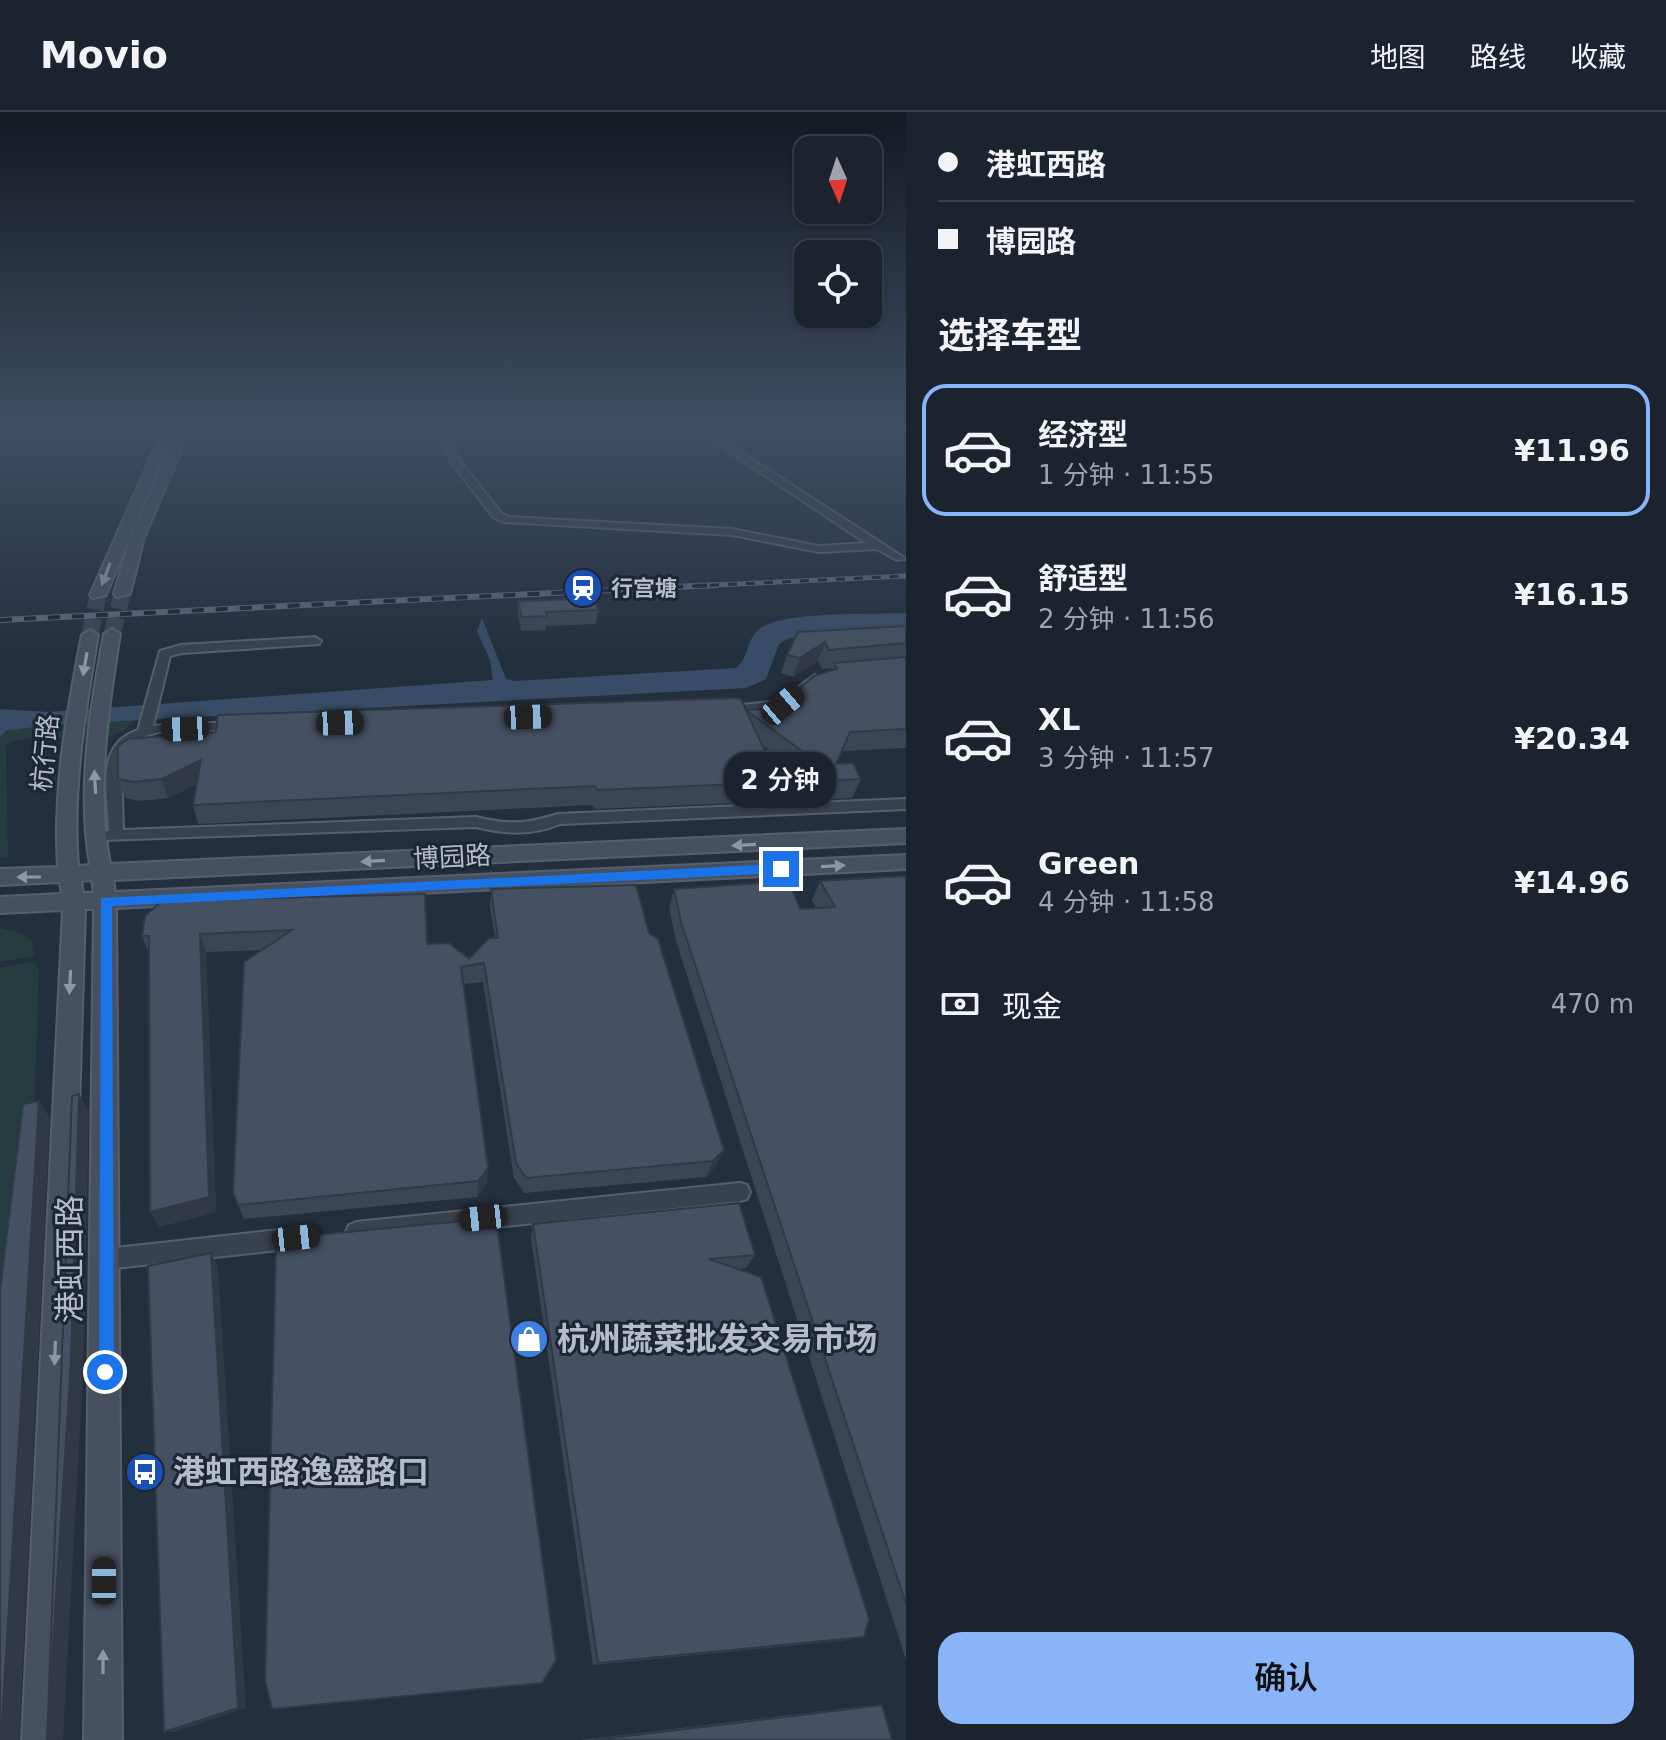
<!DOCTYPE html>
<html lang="zh">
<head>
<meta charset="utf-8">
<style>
  :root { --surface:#1b232e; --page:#242b36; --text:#f1f3f6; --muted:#a0a4aa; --line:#39404a; --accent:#8ab4f8 }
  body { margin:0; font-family:"DejaVu Sans","Noto Sans SC",sans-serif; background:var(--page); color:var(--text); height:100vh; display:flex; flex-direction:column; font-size:30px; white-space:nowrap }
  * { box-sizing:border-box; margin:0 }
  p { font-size:26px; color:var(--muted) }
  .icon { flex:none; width:44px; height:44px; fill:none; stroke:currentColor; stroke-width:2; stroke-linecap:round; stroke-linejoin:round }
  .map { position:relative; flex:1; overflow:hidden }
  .drawer { display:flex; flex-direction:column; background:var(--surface); width:760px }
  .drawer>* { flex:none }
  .guide { display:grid; align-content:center; height:176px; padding:0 32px; background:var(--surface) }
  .needle { width:52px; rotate:177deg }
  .controls { position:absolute; left:794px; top:24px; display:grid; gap:16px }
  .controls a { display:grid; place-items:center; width:88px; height:88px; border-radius:16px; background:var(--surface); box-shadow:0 2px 6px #0004,0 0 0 2px var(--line); font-size:40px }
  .end { position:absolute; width:36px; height:36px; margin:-18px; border:10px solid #1a73e8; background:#fff; box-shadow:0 0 0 4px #fff }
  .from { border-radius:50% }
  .bubble { position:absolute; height:56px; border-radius:24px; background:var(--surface); box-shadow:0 2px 6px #0004,0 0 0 2px var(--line); font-size:26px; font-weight:600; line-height:56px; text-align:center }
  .car { position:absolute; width:24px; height:48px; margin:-24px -12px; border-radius:10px; box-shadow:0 0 6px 2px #0007; background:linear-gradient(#222 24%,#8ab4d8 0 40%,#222 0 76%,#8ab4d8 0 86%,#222 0) }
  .guide b { display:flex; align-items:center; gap:28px; height:76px; font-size:30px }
  .guide b+b { border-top:2px solid var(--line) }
  .guide i { width:20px; height:20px; background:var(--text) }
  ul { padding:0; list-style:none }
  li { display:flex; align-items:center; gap:24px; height:132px; margin:0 16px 12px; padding:0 16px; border:4px solid transparent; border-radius:24px }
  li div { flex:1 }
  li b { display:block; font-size:30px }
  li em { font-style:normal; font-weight:600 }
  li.current { border-color:var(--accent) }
  li>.icon { width:72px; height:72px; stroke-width:1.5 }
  h2 { padding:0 32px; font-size:36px; line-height:96px }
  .pay { display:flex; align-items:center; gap:20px; height:88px; padding:0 32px; font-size:30px }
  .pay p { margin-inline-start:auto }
  .button { display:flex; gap:16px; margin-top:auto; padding:16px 32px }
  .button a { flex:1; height:92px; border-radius:24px; background:var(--accent); color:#111; font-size:32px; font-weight:600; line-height:92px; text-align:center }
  header { display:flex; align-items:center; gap:48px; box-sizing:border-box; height:112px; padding:0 40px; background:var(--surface); border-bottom:2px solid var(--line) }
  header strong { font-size:38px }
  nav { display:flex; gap:44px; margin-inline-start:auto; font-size:28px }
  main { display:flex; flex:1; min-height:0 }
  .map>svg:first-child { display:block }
  .green { fill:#263c3f }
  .water { fill:#394c67 }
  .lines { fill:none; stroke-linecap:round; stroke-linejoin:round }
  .secondary-tunnel-far1 { stroke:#3a4453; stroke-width:14; stroke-dasharray:14 7; stroke-linecap:butt }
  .secondary-tunnel { stroke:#3a4453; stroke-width:17; stroke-dasharray:17 9; stroke-linecap:butt }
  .street-casing { stroke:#565f6c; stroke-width:4 }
  .secondary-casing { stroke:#565f6c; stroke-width:4 }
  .street { fill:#38414e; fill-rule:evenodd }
  .secondary { fill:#465061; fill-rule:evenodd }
  .rail-far1-casing { stroke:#5a6575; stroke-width:5 }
  .rail-casing { stroke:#5a6575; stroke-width:6 }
  .rail-far1 { stroke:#1d2633; stroke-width:3; stroke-dasharray:9; stroke-linecap:butt }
  .rail { stroke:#1d2633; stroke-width:4; stroke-dasharray:12; stroke-linecap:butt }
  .wall { fill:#3b4654; fill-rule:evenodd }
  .shaded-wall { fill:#303945 }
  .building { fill:#455162; stroke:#303945; stroke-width:2 }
  .oneway { fill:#8e96a5 }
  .route { fill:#1a73e8 }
  .labels { text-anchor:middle; stroke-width:6; stroke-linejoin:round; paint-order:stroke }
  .far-poi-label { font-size:22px; font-weight:bold; fill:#b4bcc9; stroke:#1d2633; text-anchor:start }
  .street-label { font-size:26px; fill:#b4bcc9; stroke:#1d2633 }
  .near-street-label { font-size:32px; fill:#b4bcc9; stroke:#1d2633 }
  .near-poi-label { font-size:32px; font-weight:bold; fill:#b4bcc9; stroke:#1d2633; text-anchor:start }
</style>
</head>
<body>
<header>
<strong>Movio</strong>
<nav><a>地图</a><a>路线</a><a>收藏</a></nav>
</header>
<main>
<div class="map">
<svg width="906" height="1628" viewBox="0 0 906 1628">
  <rect width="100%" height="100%" fill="#242f3e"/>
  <!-- green -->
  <g class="green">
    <path d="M134 608C107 646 43 612 6 633L8 745 0 746V625C22 605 103 610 134 608Z"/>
    <polygon points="0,816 21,821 32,829 34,844 0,850"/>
    <polygon points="33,849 39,858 25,1260 0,1445 0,856"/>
  </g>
  <!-- water -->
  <path class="water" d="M906 501V518L789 526 779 532 766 567 746 576 48 613 6 619 0 625V597L48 600 493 568 490 548 477 519 482 506 506 567 515 569 736 556C749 546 746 530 757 519 776 498 876 503 906 501Z"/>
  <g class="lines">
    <!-- secondary-tunnel-far1 -->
    <polyline class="secondary-tunnel-far1" points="176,336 183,327"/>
    <!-- secondary-tunnel -->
    <g class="secondary-tunnel">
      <polyline points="112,522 122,482"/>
      <polyline points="90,523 98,483"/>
    </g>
    <!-- street casing -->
    <g class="street-casing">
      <g id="street">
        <polygon points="469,316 483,316 448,326 461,350 501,401 509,405 732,417 819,434 866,431 694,316 704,316 906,447 897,448 877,437 819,440 732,423 503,410 493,405 452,351 438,325"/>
        <path d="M315 525 321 529 319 532 182 541 170 544 153 614 186 611H237L244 615 237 619C201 619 142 608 121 645L123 718 476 705C509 713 526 712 558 702L906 687V697L560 712C532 724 505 722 476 715L102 728 100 724 102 720 109 719C108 681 94 633 138 618L160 539 181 533Z"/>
        <polygon points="815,563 821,567 819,570 788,596 724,603 718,599 724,595 779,589"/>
        <polygon points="740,1071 747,1073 750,1080 747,1087 740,1089 356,1130 349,1127 346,1120 349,1113 356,1110"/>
        <polygon points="305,1115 312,1118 315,1125 312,1132 305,1135 106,1157 99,1154 96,1147 99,1140 106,1137"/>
      </g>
    </g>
    <!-- secondary casing -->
    <g class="secondary-casing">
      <g id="secondary">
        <polygon points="167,316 179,316 167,334 159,334 157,331"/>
        <polygon points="172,333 182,336 144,426 130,482 117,485 114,482 130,426"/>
        <polygon points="155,336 165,339 106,483 93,486 90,483"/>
        <path d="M112 517 120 522C108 597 96 677 110 752L906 717V731L113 768 115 780 906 743V757L116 796 122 1628H84L94 797H85L60 1628H22L63 798 0 801V785L62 782 60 770 0 773V757L58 755C53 676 67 600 82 523L90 518 98 523C85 600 72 676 78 754L90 753C77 677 90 597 104 522ZM92 768 94 781H83L81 769Z"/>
      </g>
    </g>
    <!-- street -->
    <use href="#street" class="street"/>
    <!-- secondary -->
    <use href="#secondary" class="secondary"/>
    <!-- rail-far1 casing -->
    <g class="rail-far1-casing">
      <polyline id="rail-far1" points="674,475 906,464"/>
    </g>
    <!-- rail casing -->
    <g class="rail-casing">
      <polyline id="rail" points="0,508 716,473"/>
    </g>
    <!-- rail-far1 -->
    <use href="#rail-far1" class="rail-far1"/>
    <!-- rail -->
    <use href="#rail" class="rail"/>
  </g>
  <!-- wall -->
  <g class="wall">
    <polygon points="518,489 598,498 596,512 546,514 545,518 521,519 518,503"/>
    <path d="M906 514V636L842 639 836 652 861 667 852 686 595 697 592 693 198 712 193 693 197 672 168 686 140 689 125 686 118 667 746 599 794 595 799 582 831 559 832 556 822 557 818 549 793 565 781 561 787 543 798 520ZM762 633 790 654 772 655Z"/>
    <polygon points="906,764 906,1548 676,829 669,796 674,777 800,797 816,796 812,788 820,769"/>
    <polygon points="491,777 716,1054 706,1065 524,1081 514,1066 483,870 463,872 488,1056 487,1071 477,1085 244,1107 233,1080 263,838 206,840 216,1100 159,1115 149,842 142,824 162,789 427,832 469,847 495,826 490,795"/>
    <polygon points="533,1112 755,1143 746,1156 739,1157 864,1525 848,1528 593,1553 531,1126"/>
    <polygon points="542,1571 279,1597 272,1597"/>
    <polygon points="882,1593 892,1628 581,1628 865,1594"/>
  </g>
  <!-- shaded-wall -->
  <g class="shaded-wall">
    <polygon points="825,530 818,549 793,565 800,546"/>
    <polygon points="201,648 206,667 168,686 162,667"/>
    <polygon points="200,822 206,840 216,1100 159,1115 150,1100"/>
    <polygon points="79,982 89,999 83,1261 63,1628 47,1628"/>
    <polygon points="39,989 50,1006 19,1628 1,1628"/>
    <polygon points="724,1038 716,1054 706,1065 713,1049"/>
    <polygon points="488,1056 487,1071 477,1085 478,1069"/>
    <polygon points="211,1141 218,1155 246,1596 175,1620 164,1620"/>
  </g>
  <!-- building -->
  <g class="building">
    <polygon points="594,484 598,498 546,500 547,504 522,505 518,489 577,487"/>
    <polygon points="906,514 906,531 829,538 825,530 800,546 787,543 798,520"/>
    <polygon points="906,545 906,617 850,620 836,652 853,651 861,667 598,678 595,674 193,693 201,648 162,667 133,670 118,667 118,634 128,627 216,620 218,603 736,586 741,587 772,655 821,653 746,598 802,594 799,582 802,574 814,564 837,557 834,551"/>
    <polygon points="906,764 906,1492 681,810 674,777 789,769 800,797 835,795 820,769"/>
    <polygon points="636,773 649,821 658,827 724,1038 713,1049 526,1066 516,1051 484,851 461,855 488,1056 478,1069 238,1093 233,1080 244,850 292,818 200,822 209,1085 150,1100 149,824 142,824 145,804 162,789 425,782 427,832 449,831 469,847 489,826 498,826 491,777"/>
    <polygon points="79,982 71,1249 47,1628 72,984"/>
    <polygon points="39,989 1,1628 0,1628 0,1177 23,992"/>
    <polygon points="739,1091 755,1143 709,1147 761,1165 869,1507 864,1525 598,1551 533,1112"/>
    <polygon points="484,1107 498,1120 556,1548 542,1571 272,1597 265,1568 276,1134 284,1126"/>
    <polygon points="211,1141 238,1596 164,1620 148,1154"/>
    <polygon points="882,1593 892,1628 595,1628"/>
  </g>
  <!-- one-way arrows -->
  <defs><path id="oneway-solid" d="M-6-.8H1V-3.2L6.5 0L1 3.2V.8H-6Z" transform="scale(2)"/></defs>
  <g class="oneway">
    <use href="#oneway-solid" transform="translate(106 462) rotate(111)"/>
    <use href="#oneway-solid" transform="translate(85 552) rotate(100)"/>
    <use href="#oneway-solid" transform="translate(95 670) rotate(-93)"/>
    <use href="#oneway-solid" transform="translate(744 733) rotate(177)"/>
    <use href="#oneway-solid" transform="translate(373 749) rotate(177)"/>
    <use href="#oneway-solid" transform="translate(833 754) rotate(-3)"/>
    <use href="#oneway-solid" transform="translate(29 765) rotate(180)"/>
    <use href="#oneway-solid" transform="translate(70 870) rotate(93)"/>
    <use href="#oneway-solid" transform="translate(55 1241) rotate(92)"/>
    <use href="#oneway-solid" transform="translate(103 1550) rotate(-90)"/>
  </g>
  <!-- sky -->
  <linearGradient id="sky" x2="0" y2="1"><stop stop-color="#141a22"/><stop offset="0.58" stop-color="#3f4d63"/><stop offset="1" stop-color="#3f4d63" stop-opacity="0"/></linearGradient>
  <rect width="906" height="544" fill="url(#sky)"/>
  <!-- route -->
  <polygon class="route" points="781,752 787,757 781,761 112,794 114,1260 112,1267 99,1267 101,786"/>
  <!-- icons -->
  <defs>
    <g id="station-disc" transform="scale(2)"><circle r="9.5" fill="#1a4fb4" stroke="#1d2633"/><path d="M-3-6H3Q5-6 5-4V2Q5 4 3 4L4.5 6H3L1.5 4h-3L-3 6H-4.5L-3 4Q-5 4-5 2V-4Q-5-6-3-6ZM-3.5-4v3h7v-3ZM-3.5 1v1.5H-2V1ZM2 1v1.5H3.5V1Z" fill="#fff"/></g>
    <g id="shop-disc" transform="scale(2)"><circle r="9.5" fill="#3f7fe0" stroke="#1d2633"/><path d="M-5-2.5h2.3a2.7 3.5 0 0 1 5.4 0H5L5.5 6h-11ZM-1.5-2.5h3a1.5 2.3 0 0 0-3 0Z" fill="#fff"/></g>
    <g id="bus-disc" transform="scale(2)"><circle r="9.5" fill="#1a4fb4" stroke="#1d2633"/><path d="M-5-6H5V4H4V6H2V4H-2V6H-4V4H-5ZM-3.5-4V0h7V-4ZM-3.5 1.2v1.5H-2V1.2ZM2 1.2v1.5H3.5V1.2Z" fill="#fff"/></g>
  </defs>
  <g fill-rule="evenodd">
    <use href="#station-disc" x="583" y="476"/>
    <use href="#shop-disc" x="529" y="1227"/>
    <use href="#bus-disc" x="145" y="1360"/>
  </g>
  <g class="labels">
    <!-- far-poi labels -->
    <g class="far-poi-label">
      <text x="611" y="484">行宫塘</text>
    </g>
    <!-- street labels -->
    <g class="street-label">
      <text transform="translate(45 641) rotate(-84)" y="9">杭行路</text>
      <text transform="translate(452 745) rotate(-3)" y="9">博园路</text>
    </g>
    <!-- near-street labels -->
    <g class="near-street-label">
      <text transform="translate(70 1147) rotate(-90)" y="11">港虹西路</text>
    </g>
    <!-- near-poi labels -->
    <g class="near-poi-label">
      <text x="557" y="1238">杭州蔬菜批发交易市场</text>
      <text x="173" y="1371">港虹西路逸盛路口</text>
    </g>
  </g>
</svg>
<div class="controls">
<a><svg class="needle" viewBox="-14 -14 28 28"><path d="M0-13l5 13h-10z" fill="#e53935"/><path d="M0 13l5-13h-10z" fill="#a0a4aa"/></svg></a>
<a><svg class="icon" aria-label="locate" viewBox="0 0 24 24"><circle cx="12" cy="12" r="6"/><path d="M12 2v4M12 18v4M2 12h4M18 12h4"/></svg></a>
</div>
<i class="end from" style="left:105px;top:1260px"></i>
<i class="end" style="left:781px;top:757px"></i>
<div class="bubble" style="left:724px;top:640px;width:112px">2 分钟</div>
<i class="car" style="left:783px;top:593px;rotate:50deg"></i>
<i class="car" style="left:528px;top:605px;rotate:88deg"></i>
<i class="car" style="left:340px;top:611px;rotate:88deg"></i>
<i class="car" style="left:185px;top:617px;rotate:268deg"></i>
<i class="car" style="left:483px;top:1106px;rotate:264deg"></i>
<i class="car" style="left:296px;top:1126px;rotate:84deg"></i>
<i class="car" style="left:104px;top:1469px;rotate:0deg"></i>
</div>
<section class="drawer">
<div class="guide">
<b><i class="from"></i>港虹西路</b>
<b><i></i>博园路</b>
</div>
<h2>选择车型</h2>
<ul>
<li class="current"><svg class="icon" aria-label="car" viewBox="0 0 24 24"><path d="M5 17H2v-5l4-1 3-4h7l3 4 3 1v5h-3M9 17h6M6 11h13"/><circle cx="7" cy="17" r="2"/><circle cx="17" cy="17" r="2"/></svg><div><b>经济型</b><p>1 分钟 · 11:55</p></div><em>¥11.96</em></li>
<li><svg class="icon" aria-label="car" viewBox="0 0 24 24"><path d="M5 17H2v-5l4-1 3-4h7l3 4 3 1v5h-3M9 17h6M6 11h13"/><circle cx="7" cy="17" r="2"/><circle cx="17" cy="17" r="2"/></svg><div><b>舒适型</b><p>2 分钟 · 11:56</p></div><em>¥16.15</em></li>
<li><svg class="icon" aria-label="car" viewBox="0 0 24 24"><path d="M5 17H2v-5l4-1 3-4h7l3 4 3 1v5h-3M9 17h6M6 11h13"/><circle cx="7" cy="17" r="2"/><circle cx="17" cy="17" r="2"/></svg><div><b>XL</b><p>3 分钟 · 11:57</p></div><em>¥20.34</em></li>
<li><svg class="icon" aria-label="car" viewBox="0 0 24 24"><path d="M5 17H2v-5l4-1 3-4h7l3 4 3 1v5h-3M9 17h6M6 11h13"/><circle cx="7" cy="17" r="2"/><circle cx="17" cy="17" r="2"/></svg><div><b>Green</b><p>4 分钟 · 11:58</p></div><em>¥14.96</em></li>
</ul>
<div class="pay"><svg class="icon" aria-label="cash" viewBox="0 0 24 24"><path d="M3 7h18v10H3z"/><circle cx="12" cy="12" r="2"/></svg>现金<p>470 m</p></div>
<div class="button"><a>确认</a></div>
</section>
</main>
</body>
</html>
